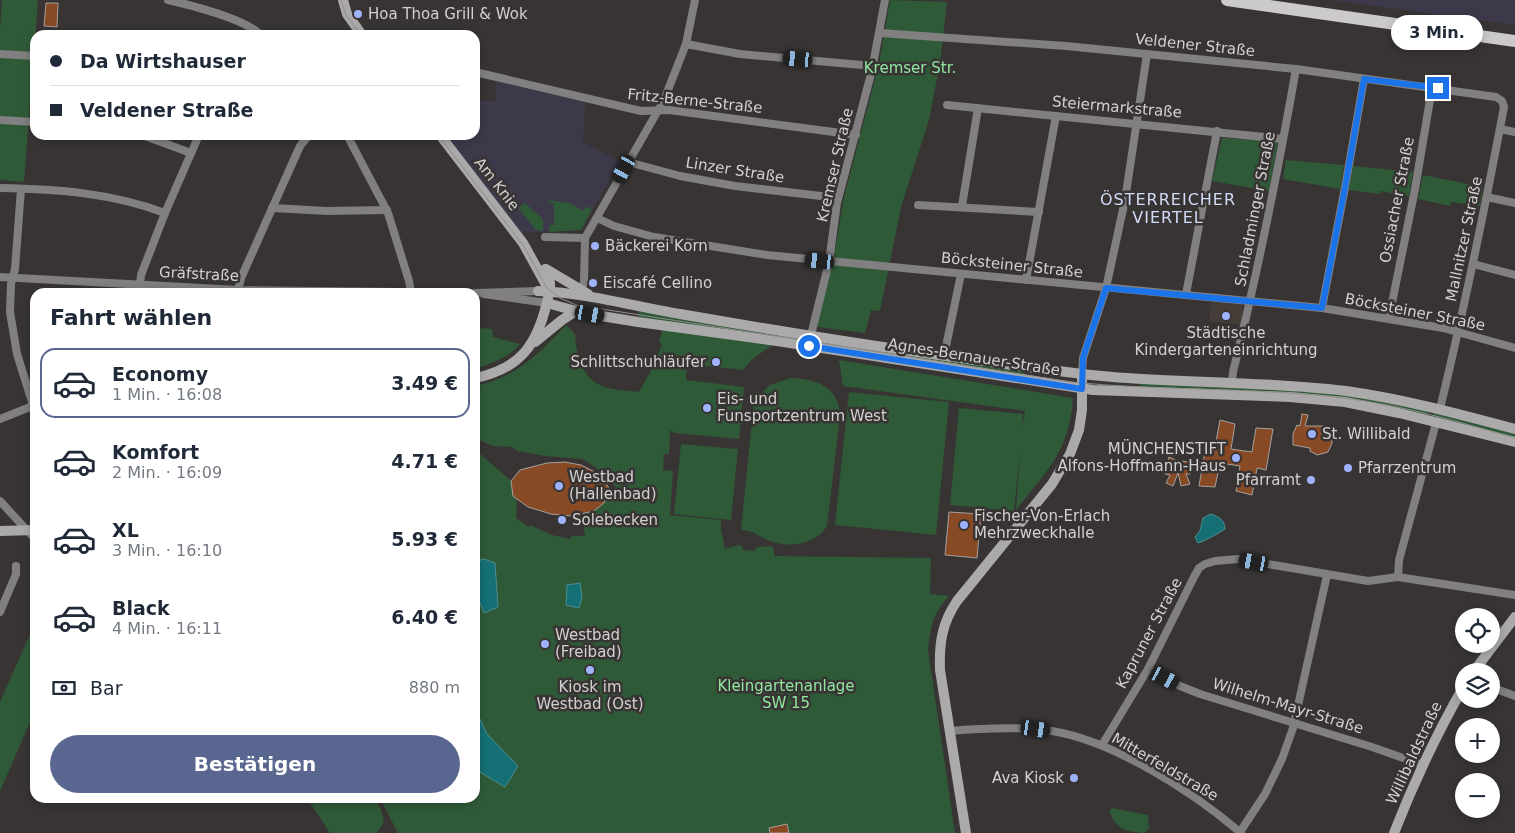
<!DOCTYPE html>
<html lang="de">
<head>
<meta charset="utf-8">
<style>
  :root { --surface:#fff; --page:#f2f2f3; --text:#1f2937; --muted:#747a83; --line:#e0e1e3; --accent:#596790 }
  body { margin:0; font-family:"DejaVu Sans",sans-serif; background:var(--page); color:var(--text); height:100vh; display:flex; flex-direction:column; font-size:19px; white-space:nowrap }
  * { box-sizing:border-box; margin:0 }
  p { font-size:16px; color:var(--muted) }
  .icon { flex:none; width:28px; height:28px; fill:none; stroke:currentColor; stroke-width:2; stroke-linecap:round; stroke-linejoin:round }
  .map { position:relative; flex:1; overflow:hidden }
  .sheet { position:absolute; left:30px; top:288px; width:450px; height:515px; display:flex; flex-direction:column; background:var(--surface); border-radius:15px; box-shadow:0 2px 8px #0003 }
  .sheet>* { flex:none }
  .hud { position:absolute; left:30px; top:30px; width:450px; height:110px; border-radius:15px; box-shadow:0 2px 8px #0003; display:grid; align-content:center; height:110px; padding:0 20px; background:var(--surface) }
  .fabs { position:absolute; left:1455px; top:608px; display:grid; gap:10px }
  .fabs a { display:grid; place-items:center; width:45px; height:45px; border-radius:50%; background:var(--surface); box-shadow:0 2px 8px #0003; font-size:25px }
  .end { position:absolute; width:22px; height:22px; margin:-11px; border:6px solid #1a73e8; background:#fff; box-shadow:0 0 0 2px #fff }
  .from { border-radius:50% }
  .bubble { position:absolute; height:35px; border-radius:18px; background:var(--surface); box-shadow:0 2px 8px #0003; font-size:16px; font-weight:600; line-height:35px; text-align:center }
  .car { position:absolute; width:15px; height:30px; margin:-15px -8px; border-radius:6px; box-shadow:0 0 4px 1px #0007; background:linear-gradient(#222 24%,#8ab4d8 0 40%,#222 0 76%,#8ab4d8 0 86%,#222 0) }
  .hud b { display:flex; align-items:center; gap:18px; height:48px; font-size:19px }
  .hud b+b { border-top:1px solid var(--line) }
  .hud i { width:12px; height:12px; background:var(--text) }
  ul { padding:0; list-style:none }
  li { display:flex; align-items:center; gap:15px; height:70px; margin:0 10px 8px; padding:0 10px; border:2px solid transparent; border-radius:15px }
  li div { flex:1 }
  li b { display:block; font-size:19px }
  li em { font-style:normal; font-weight:600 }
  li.selected { border-color:var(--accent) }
  li>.icon { width:45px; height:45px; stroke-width:1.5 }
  h2 { padding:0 20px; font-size:22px; line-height:60px }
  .pay { display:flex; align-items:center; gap:12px; height:55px; padding:0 20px; font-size:19px }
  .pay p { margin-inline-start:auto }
  .cta { display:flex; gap:10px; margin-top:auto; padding:10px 20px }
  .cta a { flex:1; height:58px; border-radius:30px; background:var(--accent); color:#fff; font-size:20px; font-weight:600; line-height:58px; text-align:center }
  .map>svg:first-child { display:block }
  .commercial { fill:#3d394b }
  .built { fill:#453d38 }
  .green { fill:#2f5a38 }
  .water { fill:#157075; stroke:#4e8d90 }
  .building { fill:#884925; stroke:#a5a1a0 }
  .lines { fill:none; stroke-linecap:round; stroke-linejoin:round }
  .street { stroke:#817f7f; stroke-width:8 }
  .secondary { stroke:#aba9a9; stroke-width:10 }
  .primary { stroke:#ccc9c9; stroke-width:12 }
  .tram { stroke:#8f8d8c; stroke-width:1 }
  .route { stroke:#1a73e8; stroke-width:6 }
  .poi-dot { fill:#9fb3fd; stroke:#373433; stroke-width:2 }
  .labels { text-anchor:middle; stroke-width:5; stroke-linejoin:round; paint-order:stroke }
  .poi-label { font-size:15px; fill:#d3d1d0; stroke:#373433; text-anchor:start }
  .street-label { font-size:15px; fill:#d3d1d0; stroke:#373433 }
  .park-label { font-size:15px; fill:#90e6a0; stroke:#373433 }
  .neighbourhood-label { font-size:16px; letter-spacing:1px; fill:#d1daf6; stroke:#373433 }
</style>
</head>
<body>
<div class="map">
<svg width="1515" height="833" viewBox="0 0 1515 833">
  <rect width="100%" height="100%" fill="#373433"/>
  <!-- commercial -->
  <g class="commercial">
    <polygon points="1332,0 1515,0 1515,25"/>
    <polygon points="496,81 585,102 583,142 620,161 581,230 519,233 443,135 475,135 475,101 495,101"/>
  </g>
  <!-- built -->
  <polygon class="built" points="1211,302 1242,305 1243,311 1241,325 1209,321"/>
  <!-- green -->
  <g class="green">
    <polygon points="2,0 38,0 24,182 0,180 0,29"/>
    <polygon points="890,0 947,2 940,63 929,120 901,207 880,311 871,310 865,333 818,327 816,324 833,262 844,197 879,64"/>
    <polygon points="1222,138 1278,142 1269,191 1212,181"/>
    <polygon points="1286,160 1344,165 1340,189 1283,179"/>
    <polygon points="1353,166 1413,172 1409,196 1380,191 1380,194 1349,190"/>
    <polygon points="1423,175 1483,187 1480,206 1451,202 1450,206 1418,199"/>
    <polygon points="549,200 569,203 583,211 586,206 592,210 581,230 549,232 549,225 554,225 554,203 549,203"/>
    <polygon points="525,203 543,219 543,231 536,230 518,208"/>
    <path d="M475 302H479V328L492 329 493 337 520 344C508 358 493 363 475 369Z"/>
    <polygon points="639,308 1025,368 1024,377 638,320"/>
    <path d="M566 325 575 334C576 353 581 376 600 385 610 391 627 390 639 392L656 361 662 344 659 341 663 327 776 342C764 353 752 355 744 370L687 364 686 380 744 387 739 439 674 433 670 430 669 454H664L663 470 673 471 670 515 721 520V529L725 549 739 545 743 547V550L754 551 758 547 771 546 774 549V556L931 558 930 594 949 596C932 615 931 626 928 650L955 833H398L380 798H475V455L478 452 511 481 513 496 517 500 516 518 529 527 530 525 552 535 571 539V536H585L582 515C597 510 603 505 610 491L617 489 606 475 583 459 545 456 517 451 513 447 493 446 475 438V386C516 377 538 355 566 325Z"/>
    <path d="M839 360 1073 398C1069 453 1047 470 1016 510L1020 451 1014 511 950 505 959 408 1023 414 1022 428 1025 411 843 386Z"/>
    <path d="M791 378C817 379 839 387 840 416L827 526C816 545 789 548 770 541 757 536 756 531 741 530L755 392 762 393 770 385Z"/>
    <polygon points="1140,383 1319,391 1430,409 1427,418 1350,401 1140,391"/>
    <polygon points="849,392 949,402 936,535 835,525"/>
    <polygon points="1434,410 1515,433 1515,440 1432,420"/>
    <polygon points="681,444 738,449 731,520 674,514"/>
    <polygon points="35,623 35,711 0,791 0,702"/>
    <polygon points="307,798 374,798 381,809 384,822 377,833 330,833"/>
    <path d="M1112 808 1148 815 1149 828 1144 833C1124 831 1117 830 1109 811Z"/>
  </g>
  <!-- water -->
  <g class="water">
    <path d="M1211 514C1219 517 1225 520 1225 529 1221 532 1203 542 1198 543L1195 537 1200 531 1203 518Z"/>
    <polygon points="484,559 495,563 498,607 484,613 475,590 475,561"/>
    <polygon points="580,583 582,598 579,608 566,605 567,585"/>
    <polygon points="480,719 487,734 518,766 505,787 475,769 475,722"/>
  </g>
  <!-- building -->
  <g class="building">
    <polygon points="46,3 58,3 57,27 44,26"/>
    <polygon points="1302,414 1308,415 1305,426 1323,426 1330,429 1329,432 1332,433 1332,443 1328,452 1317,455 1310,451 1310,448 1293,445 1293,434 1297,425 1300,426"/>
    <polygon points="1220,420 1235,424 1231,449 1252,452 1256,428 1273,429 1266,470 1257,468 1252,495 1236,491 1240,466 1220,463 1215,487 1199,486 1206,445 1215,447"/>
    <polygon points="1169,457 1182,463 1182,461 1188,462 1190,474 1186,474 1190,484 1181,486 1178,473 1173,486 1166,483 1170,475 1165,474"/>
    <polygon points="565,462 581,465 595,472 604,478 610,491 604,503 594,511 571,516 551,514 528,507 513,496 511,481 520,470 547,463"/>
    <polygon points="949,512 981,514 977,558 945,555"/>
    <polygon points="787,824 789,833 770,833 769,828"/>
  </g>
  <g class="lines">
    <!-- street -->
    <g class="street">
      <path d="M168 0C191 5 245 19 261 35"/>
      <path d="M880 33 1066 46 1296 69 1496 97 1502 101 1504 107C1485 208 1464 309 1440 409"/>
      <polyline points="686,44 740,54 873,66"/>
      <polyline points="0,54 35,56"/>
      <polyline points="475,72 641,111 669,110 856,135"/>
      <polyline points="947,105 1283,139"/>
      <polyline points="0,120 35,122"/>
      <polyline points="1500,129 1515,132"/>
      <polyline points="142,135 191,153"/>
      <polyline points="347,135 388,213 409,281 411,292"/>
      <polyline points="628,162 680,176 735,186 838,198"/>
      <path d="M0 188C57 189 112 193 165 213"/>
      <polyline points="21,189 15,269 11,284 10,312 17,354 33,405"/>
      <polyline points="1487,197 1515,203"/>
      <polyline points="918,205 1039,212"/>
      <polyline points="962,206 978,108"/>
      <polyline points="272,208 327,211 387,210"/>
      <polyline points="597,218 614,226 654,237 767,255 1322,308 1443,328 1515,348"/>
      <polyline points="545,237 585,238"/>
      <polyline points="1473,264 1515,275"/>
      <polyline points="0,277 238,290 398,292"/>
      <polyline points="1026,280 1056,116"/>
      <polyline points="140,285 141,275 165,213 199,135"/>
      <polyline points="238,290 241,278 300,146 309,135"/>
      <polyline points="581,290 584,282 585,238 664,100 686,44 695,0"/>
      <polyline points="475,293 538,291"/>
      <polyline points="484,294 547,303"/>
      <polyline points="1186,294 1217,131"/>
      <polyline points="1322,308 1346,182 1364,79"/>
      <polyline points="1389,318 1415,189 1432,88"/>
      <polyline points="811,335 829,262 837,203 872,70 885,0"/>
      <polyline points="944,356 961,274"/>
      <polyline points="1082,373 1083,358 1106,288 1125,200 1147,54"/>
      <path d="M1232 383 1233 372C1258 271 1278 171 1296 69"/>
      <polyline points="0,419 35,405"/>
      <polyline points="0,501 35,539"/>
      <polyline points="1398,577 1399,560 1436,423"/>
      <polyline points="0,612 16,574 16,566"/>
      <polyline points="1148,669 1180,686 1200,694 1372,747 1423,765"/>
      <polyline points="1491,687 1515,696"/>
      <path d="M949 731C983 728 1018 726 1052 731 1114 741 1193 792 1241 833"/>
      <polyline points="1102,745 1148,669 1194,577 1199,568 1205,564 1215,561 1238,559 1368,581 1398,577 1515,595"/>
      <polyline points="1240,832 1265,794 1282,759 1293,728 1327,575"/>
    </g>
    <!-- secondary -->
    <g class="secondary">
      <polyline points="343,0 347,14 362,35"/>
      <polyline points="440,135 523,243 550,292"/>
      <polyline points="546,269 588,294"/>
      <path d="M538 291C587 293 633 306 680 314 778 331 876 347 975 360 1025 366 1076 375 1127 378 1200 383 1273 382 1346 391 1403 399 1459 414 1515 429"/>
      <polyline points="547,303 583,313 638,322 777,341 1093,390 1290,397 1345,402 1399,413 1515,442"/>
      <polyline points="535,342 562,320 576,311"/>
      <path d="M475 378C520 369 537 345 547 302 550 290 553 280 545 269"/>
      <polyline points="0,531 35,530"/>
      <polyline points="1474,671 1515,617"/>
      <path d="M966 833 940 670C939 643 942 623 957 601L1052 484 1070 454 1079 430 1082 410V373"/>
      <path d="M1394 833C1414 782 1437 733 1464 686"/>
    </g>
    <!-- primary -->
    <polyline class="primary" points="1227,0 1515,41"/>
    <!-- tram -->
    <g class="tram">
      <polyline points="341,0 346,15 361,35"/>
      <path d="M438 135 525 248 547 288 560 298 576 305 1070 382C1161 391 1253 387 1344 398 1402 405 1459 422 1515 438"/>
    </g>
  </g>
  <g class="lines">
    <!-- route -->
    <polyline class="route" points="809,346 1082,389 1083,358 1106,288 1322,308 1346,182 1364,79 1438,88"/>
  </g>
  <!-- markers -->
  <g class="poi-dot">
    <circle cx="358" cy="14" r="5"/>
    <circle cx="595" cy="246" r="5"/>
    <circle cx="593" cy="283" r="5"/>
    <circle cx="1226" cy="316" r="5"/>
    <circle cx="716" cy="362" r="5"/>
    <circle cx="707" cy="408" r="5"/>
    <circle cx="1312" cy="434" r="5"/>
    <circle cx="1236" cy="458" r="5"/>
    <circle cx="1348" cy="468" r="5"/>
    <circle cx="1311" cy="480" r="5"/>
    <circle cx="559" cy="486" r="5"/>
    <circle cx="562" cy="520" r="5"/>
    <circle cx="964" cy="525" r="5"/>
    <circle cx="545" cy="644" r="5"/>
    <circle cx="590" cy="670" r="5"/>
    <circle cx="1074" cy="778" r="5"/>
  </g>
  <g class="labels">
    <!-- poi labels -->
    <g class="poi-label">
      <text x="368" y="19">Hoa Thoa Grill &amp; Wok</text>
      <text x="605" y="251">Bäckerei Korn</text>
      <text x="603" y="288">Eiscafé Cellino</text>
      <text x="1226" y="338" text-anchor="middle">Städtische<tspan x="1226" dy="17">Kindergarteneinrichtung</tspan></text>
      <text x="706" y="367" text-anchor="end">Schlittschuhläufer</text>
      <text x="717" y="404">Eis- und<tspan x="717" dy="17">Funsportzentrum West</tspan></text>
      <text x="1322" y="439">St. Willibald</text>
      <text x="1226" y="454" text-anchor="end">MÜNCHENSTIFT<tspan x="1226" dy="17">Alfons-Hoffmann-Haus</tspan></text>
      <text x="1358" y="473">Pfarrzentrum</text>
      <text x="569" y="482">Westbad<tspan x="569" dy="17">(Hallenbad)</tspan></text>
      <text x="1301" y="485" text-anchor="end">Pfarramt</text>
      <text x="974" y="521">Fischer-Von-Erlach<tspan x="974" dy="17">Mehrzweckhalle</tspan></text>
      <text x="572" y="525">Solebecken</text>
      <text x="555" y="640">Westbad<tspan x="555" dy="17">(Freibad)</tspan></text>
      <text x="590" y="692" text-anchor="middle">Kiosk im<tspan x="590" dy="17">Westbad (Ost)</tspan></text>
      <text x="1064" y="783" text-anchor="end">Ava Kiosk</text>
    </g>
    <!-- street labels -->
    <g class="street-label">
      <text transform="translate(1195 45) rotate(6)" y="5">Veldener Straße</text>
      <text transform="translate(695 101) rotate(6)" y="5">Fritz-Berne-Straße</text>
      <text transform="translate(1117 107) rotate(5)" y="5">Steiermarkstraße</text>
      <text transform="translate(835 165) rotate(-77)" y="5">Kremser Straße</text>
      <text transform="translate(735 170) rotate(9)" y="5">Linzer Straße</text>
      <text transform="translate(497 184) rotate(52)" y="5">Am Knie</text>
      <text transform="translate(1397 200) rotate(-79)" y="5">Ossiacher Straße</text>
      <text transform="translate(1255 209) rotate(-79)" y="5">Schladminger Straße</text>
      <text transform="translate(1464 239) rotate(-78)" y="5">Mallnitzer Straße</text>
      <text transform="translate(1012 265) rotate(6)" y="5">Böcksteiner Straße</text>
      <text transform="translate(199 274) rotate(3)" y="5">Gräfstraße</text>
      <text transform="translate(1415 312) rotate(11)" y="5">Böcksteiner Straße</text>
      <text transform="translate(974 357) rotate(9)" y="5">Agnes-Bernauer-Straße</text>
      <text transform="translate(1149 633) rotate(-62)" y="5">Kapruner Straße</text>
      <text transform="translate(1288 706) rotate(17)" y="5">Wilhelm-Mayr-Straße</text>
      <text transform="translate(1414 753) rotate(-65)" y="5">Willibaldstraße</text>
      <text transform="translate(1165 767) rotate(30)" y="5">Mitterfeldstraße</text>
    </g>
    <!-- park labels -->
    <g class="park-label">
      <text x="910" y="73">Kremser Str.</text>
      <text x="786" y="691">Kleingartenanlage<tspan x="786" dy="17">SW 15</tspan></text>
    </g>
    <!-- neighbourhood labels -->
    <g class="neighbourhood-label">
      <text x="1168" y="205">ÖSTERREICHER<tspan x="1168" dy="18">VIERTEL</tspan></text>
    </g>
  </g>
</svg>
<div class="fabs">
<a><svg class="icon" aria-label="locate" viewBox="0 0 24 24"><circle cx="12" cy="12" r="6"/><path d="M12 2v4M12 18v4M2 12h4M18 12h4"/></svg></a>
<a><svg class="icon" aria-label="layers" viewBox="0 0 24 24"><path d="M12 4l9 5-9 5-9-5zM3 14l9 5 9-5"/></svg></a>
<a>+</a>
<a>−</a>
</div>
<i class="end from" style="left:809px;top:346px"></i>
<i class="end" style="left:1438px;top:88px"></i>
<div class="bubble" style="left:1391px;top:15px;width:92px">3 Min.</div>
<i class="car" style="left:798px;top:59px;rotate:275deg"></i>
<i class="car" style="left:624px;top:169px;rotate:209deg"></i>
<i class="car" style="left:820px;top:261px;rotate:276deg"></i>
<i class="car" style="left:590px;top:314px;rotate:100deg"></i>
<i class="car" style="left:1254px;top:562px;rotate:280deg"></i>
<i class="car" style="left:1165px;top:678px;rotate:118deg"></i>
<i class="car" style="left:1036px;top:729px;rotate:98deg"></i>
<div class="hud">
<b><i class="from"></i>Da Wirtshauser</b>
<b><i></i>Veldener Straße</b>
</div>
<section class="sheet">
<h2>Fahrt wählen</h2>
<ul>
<li class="selected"><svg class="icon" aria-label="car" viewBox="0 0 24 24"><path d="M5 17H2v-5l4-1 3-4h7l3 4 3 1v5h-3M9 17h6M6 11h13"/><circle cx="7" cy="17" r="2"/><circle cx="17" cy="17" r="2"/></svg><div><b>Economy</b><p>1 Min. · 16:08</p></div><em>3.49 €</em></li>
<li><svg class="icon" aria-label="car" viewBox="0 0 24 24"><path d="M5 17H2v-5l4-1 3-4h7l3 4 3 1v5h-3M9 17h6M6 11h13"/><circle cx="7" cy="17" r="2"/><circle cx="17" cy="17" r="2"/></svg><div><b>Komfort</b><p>2 Min. · 16:09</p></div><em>4.71 €</em></li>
<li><svg class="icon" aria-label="car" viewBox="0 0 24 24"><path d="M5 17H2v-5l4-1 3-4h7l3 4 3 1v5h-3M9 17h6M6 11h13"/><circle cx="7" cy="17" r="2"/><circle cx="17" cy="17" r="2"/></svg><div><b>XL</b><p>3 Min. · 16:10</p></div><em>5.93 €</em></li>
<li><svg class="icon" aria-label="car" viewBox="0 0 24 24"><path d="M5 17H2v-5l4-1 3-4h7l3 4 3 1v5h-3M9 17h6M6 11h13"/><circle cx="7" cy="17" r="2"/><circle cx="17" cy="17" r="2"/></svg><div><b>Black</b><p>4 Min. · 16:11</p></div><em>6.40 €</em></li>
</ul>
<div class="pay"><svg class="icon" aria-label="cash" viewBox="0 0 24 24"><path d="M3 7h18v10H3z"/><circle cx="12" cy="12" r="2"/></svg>Bar<p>880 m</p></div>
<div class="cta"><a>Bestätigen</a></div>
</section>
</div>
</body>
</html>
